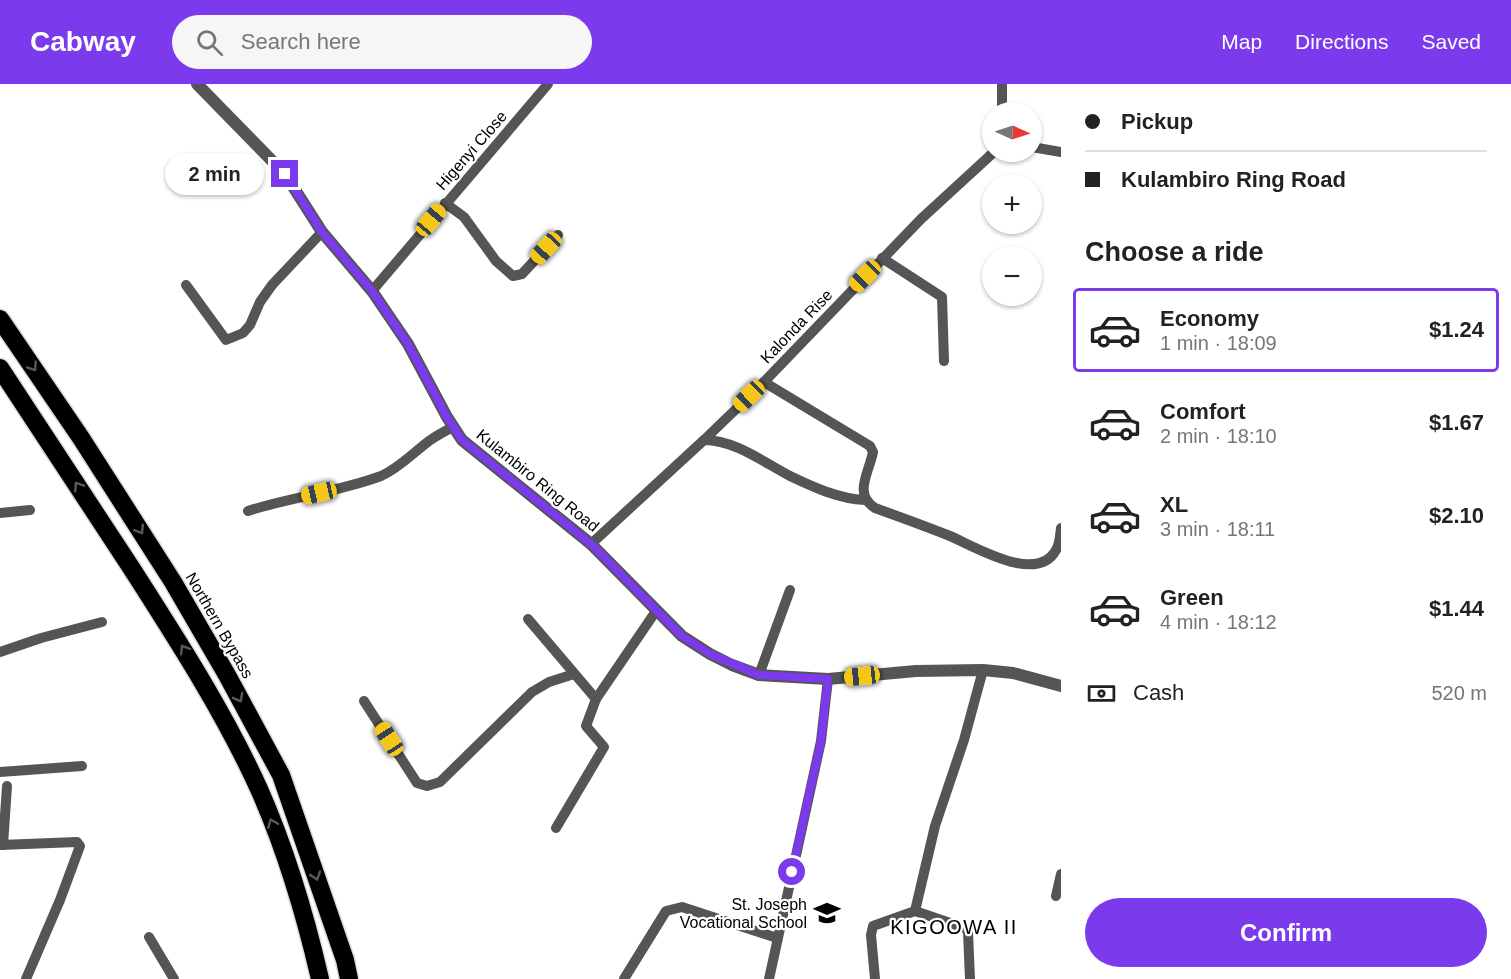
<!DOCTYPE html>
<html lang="en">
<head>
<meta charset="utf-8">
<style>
  :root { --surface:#fff; --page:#f6f6f6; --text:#222; --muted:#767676; --line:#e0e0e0; --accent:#7c3aed }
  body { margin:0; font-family:Arial,sans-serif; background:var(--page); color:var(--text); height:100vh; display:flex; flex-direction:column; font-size:22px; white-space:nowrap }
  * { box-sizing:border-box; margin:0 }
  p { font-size:20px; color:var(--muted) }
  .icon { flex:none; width:33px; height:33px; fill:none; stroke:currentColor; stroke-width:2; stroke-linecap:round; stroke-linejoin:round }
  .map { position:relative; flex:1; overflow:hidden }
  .drawer { display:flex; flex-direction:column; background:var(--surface); width:450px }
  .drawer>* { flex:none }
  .guide { display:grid; align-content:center; height:132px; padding:0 24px; background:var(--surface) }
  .needle { width:39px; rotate:93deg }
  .fabs { position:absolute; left:982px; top:18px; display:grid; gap:12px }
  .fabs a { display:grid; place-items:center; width:60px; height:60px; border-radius:50%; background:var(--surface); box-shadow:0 2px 4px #0004; font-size:30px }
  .end { position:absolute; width:27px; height:27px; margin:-14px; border:8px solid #7c3aed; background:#fff; box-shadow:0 0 0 3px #fff }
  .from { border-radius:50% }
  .bubble { position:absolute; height:42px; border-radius:21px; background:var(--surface); box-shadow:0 2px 4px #0004; font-size:20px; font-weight:700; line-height:42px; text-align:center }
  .car { position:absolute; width:18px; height:36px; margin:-18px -9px; border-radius:8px; box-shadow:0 0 4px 2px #0007; background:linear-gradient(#f5c518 24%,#345 0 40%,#f5c518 0 76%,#345 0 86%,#f5c518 0) }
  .guide b { display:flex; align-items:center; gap:21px; height:57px; font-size:22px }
  .guide b+b { border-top:2px solid var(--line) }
  .guide i { width:15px; height:15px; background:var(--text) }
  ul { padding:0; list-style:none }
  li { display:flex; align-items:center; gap:18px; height:84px; margin:0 12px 9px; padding:0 12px; border:3px solid transparent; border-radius:6px }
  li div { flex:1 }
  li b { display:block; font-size:22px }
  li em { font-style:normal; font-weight:700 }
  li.on { border-color:var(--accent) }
  li>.icon { width:54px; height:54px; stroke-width:1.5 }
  h2 { padding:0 24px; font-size:27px; line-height:72px }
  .pay { display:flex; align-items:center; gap:15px; height:66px; padding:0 24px; font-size:22px }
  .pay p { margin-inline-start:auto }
  .cta { display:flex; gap:12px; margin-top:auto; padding:12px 24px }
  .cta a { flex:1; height:69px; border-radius:36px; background:var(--accent); color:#fff; font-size:24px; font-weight:700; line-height:69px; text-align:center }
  header { display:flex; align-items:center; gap:36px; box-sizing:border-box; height:84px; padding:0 30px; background:var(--accent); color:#fff }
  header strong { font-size:28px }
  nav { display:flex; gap:33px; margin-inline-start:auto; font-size:21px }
  .search { width:420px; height:54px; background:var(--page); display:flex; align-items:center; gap:15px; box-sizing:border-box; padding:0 21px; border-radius:33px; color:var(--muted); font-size:22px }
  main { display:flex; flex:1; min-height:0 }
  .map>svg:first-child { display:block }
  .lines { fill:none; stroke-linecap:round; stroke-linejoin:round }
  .motorway-casing { stroke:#dbdbdb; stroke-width:21 }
  .minor { stroke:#555; stroke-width:10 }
  .tertiary { stroke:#555; stroke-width:12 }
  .motorway { stroke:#000; stroke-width:18 }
  .oneway { stroke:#595959 }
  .route { stroke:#7c3aed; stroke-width:8 }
  .labels { text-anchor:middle; stroke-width:4.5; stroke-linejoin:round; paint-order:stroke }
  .street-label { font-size:16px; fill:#000; stroke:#fff }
  .poi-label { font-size:16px; fill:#000; stroke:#fff; text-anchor:end }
  .quarter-label { font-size:20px; letter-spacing:1.5px; fill:#000; stroke:#fff }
</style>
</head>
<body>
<header>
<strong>Cabway</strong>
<div class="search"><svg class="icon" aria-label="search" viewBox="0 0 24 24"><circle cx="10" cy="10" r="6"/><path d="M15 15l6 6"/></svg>Search here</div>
<nav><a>Map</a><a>Directions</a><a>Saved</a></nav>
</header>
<main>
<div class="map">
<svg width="1061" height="895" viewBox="0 0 1061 895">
  <rect width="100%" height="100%" fill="#fff"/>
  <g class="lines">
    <!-- motorway casing -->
    <g class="motorway-casing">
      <g id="motorway">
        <polyline points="0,235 81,354 173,498 227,591 281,691 345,876 349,895"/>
        <path d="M0 284C44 351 88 418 132 485 178 557 224 628 259 705 286 766 305 830 320 895"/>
      </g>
    </g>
    <!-- minor -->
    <g class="minor">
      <polyline points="1002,0 1002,28"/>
      <polyline points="1032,63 1061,68"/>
      <polyline points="445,119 464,133 496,177 513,192 522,190 558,151"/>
      <polyline points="882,174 942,213 944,277"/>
      <polyline points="186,201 226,256 243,249 250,241 260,218 272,201 322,148"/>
      <polyline points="372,207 548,0"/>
      <path d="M764 298 870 362 873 368C869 389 853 410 875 424 900 433 925 442 950 452 974 462 1037 501 1056 466 1060 460 1060 451 1061 444"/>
      <path d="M704 356C735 356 763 378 790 392 813 403 839 415 865 416"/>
      <path d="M248 427C291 413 338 408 381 392 399 384 413 369 429 357 436 352 445 347 453 343"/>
      <polyline points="0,429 30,426"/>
      <polyline points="591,460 704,356 764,298 921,135 994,68"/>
      <polyline points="528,535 596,615"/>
      <polyline points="0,568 41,554 102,538"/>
      <polyline points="759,591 790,506"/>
      <polyline points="364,617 417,699 427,702 440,698 532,608 549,598 574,590"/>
      <polyline points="0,688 82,682"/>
      <polyline points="556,744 604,663 586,642 596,615 656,527"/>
      <polyline points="0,761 77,758 80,762 60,816 26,895"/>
      <polyline points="3,761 7,702"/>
      <polyline points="1056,812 1061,790"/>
      <polyline points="915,827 935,742 964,656 983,586"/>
      <polyline points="149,853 174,895"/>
      <polyline points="624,895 666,827 682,823 777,854"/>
      <polyline points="769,895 821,657 828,595"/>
      <polyline points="875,895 871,851 873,842 915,827 965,844 968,848 970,895"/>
    </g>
    <!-- tertiary -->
    <polyline class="tertiary" points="197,0 285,90 322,148 372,207 408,260 447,333 462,356 591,460 682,552 710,570 732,581 759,591 828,595 916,587 983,586 1013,589 1061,602"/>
    <!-- motorway -->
    <use href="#motorway" class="motorway"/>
  </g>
  <!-- one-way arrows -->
  <defs><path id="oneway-chevron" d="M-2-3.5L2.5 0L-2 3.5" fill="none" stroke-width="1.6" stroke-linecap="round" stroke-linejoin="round" transform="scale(1.5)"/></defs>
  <g class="oneway">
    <use href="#oneway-chevron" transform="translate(33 283) rotate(56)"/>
    <use href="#oneway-chevron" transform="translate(78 402) rotate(-123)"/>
    <use href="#oneway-chevron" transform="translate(140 446) rotate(58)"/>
    <use href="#oneway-chevron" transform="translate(184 565) rotate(-122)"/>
    <use href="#oneway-chevron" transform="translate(239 614) rotate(62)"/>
    <use href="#oneway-chevron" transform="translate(272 739) rotate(-112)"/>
    <use href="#oneway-chevron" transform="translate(316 792) rotate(71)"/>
  </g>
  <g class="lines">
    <!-- route -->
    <polyline class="route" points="285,90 322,148 372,207 408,260 447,333 462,356 591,460 682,552 710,570 759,591 828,595 821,657 792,788"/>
  </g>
  <!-- icons -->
  <defs>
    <g id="school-bare" transform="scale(2.07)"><path d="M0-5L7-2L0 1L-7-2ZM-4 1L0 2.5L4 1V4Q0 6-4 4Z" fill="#000" stroke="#fff" stroke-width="2.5" paint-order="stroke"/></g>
  </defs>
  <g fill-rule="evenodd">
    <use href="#school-bare" x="827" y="829"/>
  </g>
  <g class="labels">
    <!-- street labels -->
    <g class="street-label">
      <text transform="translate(471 66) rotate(-49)" y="6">Higenyi Close</text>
      <text transform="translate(796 242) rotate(-46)" y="6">Kalonda Rise</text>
      <text transform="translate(538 396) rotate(39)" y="6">Kulambiro Ring Road</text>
      <text transform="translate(220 541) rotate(60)" y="6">Northern Bypass</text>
    </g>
    <!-- poi labels -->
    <g class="poi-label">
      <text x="807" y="826">St. Joseph<tspan x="807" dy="18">Vocational School</tspan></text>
    </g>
    <!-- quarter labels -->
    <g class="quarter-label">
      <text x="954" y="850">KIGOOWA II</text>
    </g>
  </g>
</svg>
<div class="fabs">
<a><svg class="needle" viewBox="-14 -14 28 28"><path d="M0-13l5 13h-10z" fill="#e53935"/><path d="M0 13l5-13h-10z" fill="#767676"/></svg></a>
<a>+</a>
<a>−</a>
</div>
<i class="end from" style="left:792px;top:788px"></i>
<i class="end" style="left:285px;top:90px"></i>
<div class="bubble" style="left:165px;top:69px;width:99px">2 min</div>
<i class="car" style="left:431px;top:136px;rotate:40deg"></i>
<i class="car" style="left:546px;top:164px;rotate:223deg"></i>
<i class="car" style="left:865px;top:192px;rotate:225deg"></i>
<i class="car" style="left:749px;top:312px;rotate:226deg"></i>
<i class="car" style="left:319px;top:409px;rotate:257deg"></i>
<i class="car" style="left:862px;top:592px;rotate:264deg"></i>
<i class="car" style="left:389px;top:655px;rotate:327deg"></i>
</div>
<section class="drawer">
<div class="guide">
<b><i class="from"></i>Pickup</b>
<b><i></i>Kulambiro Ring Road</b>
</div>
<h2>Choose a ride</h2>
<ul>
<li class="on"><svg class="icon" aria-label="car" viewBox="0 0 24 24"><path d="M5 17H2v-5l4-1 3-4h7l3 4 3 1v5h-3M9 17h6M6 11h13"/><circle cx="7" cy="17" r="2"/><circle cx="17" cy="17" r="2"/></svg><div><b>Economy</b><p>1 min · 18:09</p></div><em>$1.24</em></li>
<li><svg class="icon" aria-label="car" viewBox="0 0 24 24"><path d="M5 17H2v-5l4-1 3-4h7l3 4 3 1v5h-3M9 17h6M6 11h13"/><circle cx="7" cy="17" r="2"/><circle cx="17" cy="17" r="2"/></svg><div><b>Comfort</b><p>2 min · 18:10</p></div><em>$1.67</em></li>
<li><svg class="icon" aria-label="car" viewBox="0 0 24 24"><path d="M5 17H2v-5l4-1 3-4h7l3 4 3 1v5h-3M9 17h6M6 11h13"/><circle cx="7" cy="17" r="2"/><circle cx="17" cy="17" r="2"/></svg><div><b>XL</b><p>3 min · 18:11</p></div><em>$2.10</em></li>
<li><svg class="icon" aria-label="car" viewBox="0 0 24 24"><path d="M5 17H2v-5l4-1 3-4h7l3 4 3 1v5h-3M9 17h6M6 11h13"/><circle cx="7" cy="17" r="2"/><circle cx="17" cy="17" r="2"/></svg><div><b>Green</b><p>4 min · 18:12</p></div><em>$1.44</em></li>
</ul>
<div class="pay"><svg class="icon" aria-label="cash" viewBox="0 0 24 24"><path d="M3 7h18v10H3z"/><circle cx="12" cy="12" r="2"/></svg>Cash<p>520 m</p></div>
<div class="cta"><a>Confirm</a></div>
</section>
</main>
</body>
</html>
